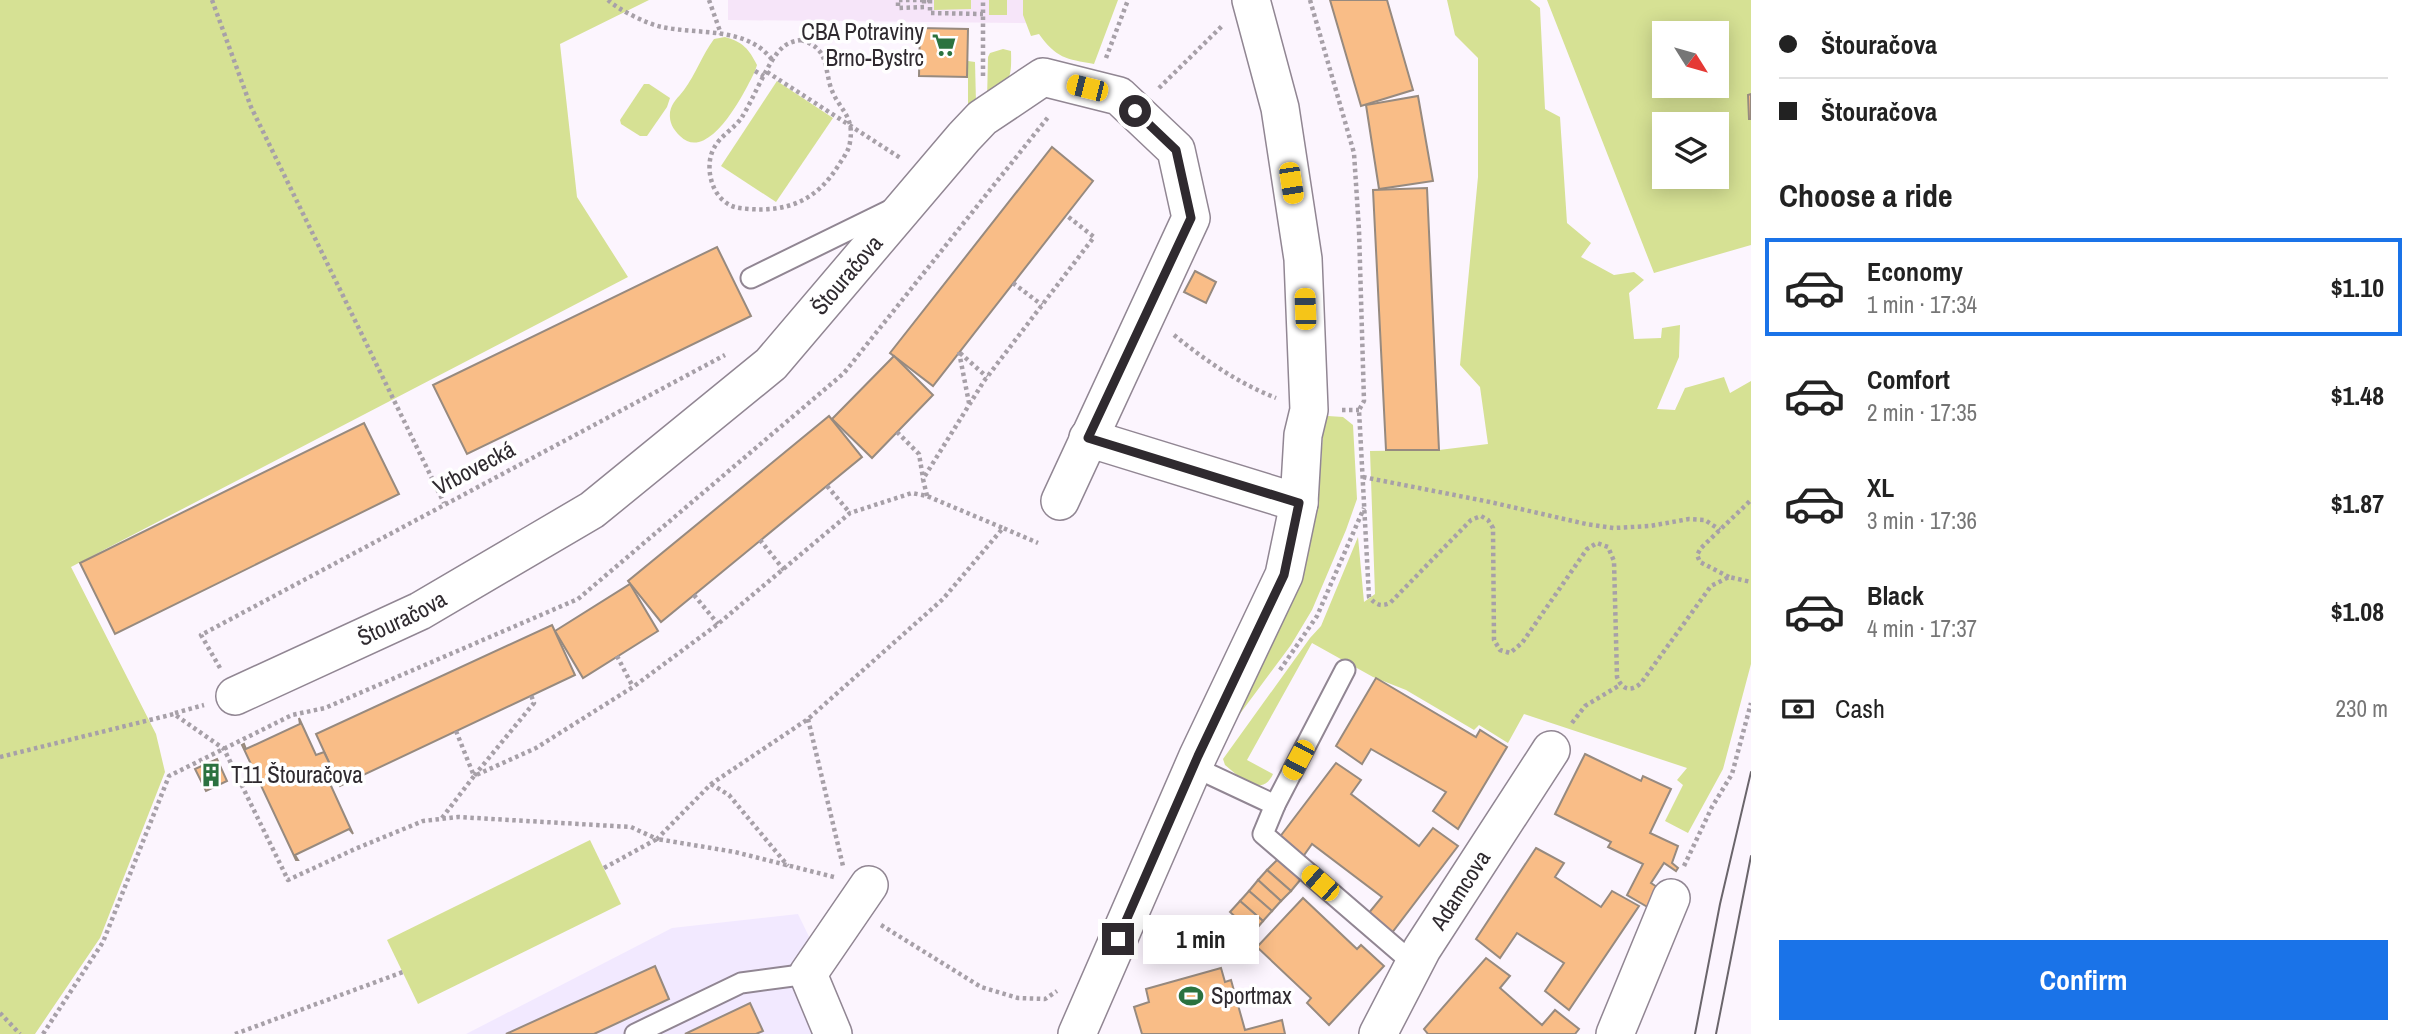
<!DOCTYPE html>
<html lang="en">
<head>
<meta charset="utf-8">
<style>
  :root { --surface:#fff; --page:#f2f2f2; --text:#222; --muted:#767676; --line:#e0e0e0; --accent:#1a73e8 }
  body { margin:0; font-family:"Archivo Narrow",sans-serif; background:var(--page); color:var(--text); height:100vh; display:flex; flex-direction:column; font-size:26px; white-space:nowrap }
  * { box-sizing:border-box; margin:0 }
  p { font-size:23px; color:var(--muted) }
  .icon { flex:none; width:38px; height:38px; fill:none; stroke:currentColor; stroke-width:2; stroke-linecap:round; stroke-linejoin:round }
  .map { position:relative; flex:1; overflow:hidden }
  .side { display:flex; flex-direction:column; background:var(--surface); width:665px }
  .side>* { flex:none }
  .banner { display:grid; align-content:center; height:154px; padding:0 28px; background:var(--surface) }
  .needle { width:46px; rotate:127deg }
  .buttons { position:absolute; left:1652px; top:21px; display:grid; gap:14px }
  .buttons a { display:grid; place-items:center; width:77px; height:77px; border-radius:0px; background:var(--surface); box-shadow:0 4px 18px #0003; font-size:35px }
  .end { position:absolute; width:32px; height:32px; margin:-16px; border:9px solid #2f2a2f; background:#fff; box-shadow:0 0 0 4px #fff }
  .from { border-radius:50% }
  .bubble { position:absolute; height:49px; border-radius:0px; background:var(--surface); box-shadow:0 4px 18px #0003; font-size:23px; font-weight:800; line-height:49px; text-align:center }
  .car { position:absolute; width:21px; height:42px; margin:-21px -10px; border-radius:9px; box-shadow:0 0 5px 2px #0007; background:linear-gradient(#f5c518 24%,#345 0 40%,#f5c518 0 76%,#345 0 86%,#f5c518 0) }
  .banner b { display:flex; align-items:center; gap:24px; height:66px; font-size:26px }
  .banner b+b { border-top:2px solid var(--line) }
  .banner i { width:18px; height:18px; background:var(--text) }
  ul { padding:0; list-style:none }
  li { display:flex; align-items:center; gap:21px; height:98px; margin:0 14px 10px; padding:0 14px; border:4px solid transparent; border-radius:0px }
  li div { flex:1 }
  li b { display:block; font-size:26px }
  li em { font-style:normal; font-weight:800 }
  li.selected { border-color:var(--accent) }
  li>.icon { width:63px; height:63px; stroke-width:1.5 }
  h2 { padding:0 28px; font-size:32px; line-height:84px }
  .pay { display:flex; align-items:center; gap:18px; height:77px; padding:0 28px; font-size:26px }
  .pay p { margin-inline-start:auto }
  .button { display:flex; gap:14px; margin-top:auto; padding:14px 28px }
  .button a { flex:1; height:80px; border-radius:0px; background:var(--accent); color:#fff; font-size:28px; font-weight:800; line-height:80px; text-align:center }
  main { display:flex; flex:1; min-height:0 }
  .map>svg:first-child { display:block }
  .built { fill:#f6e5f9 }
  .industrial { fill:#f2e9ff }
  .green { fill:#d6e194; fill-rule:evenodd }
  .building { fill:#f9bd87; stroke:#978a7f; stroke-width:2 }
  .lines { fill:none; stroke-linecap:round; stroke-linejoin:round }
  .service-casing { stroke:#918693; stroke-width:23 }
  .minor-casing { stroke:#918693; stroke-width:40 }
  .path { stroke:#a7a0a8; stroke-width:4.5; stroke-dasharray:3.5 3.5; stroke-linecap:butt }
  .service { stroke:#fff; stroke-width:19 }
  .minor { stroke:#fff; stroke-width:37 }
  .tram { stroke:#6a656b; stroke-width:2 }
  .route { stroke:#2f2a2f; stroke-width:9 }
  .labels { text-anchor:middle; stroke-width:7; stroke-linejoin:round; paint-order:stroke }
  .poi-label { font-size:23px; fill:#2f2a2f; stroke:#fff; text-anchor:start }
  .street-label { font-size:23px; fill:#2f2a2f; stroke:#fff }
</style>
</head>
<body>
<main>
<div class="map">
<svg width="1751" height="1034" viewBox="0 0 1751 1034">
  <rect width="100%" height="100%" fill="#fcf5fe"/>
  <!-- built -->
  <polygon class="built" points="728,0 1113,0 1105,24 728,20"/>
  <!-- industrial -->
  <polygon class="industrial" points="798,914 834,988 854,1034 466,1034 672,928"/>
  <!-- green -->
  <g class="green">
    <polygon points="0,0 649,0 560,44 577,197 628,277 71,567 156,734 165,772 100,938 35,1034 0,1034"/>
    <polygon points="934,0 971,0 971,9 934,10"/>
    <rect x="989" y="0" width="18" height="15"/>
    <path d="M1023 0H1118L1094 64C1066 59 1056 58 1039 34L1031 36 1023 15Z"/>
    <path d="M1447 0H1530L1540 8 1545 109 1560 117 1567 223 1591 243 1581 257 1614 275 1634 272 1644 280 1629 293 1634 339 1661 338 1662 328 1680 325 1679 357 1657 409 1675 410 1685 388 1724 377 1730 393 1751 381V664L1723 769 1688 833 1665 821 1683 785 1677 780 1687 768 1524 714 1508 743 1479 725 1474 730 1406 690 1373 677 1312 643 1247 760 1273 774C1268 785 1262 786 1250 786L1225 765 1223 759 1310 638 1321 626 1358 537 1364 602 1375 594 1370 451 1439 450 1488 444 1480 387 1460 365 1478 177V58L1455 35Z"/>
    <path d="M1547 0H1751V245L1654 273ZM1664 33H1717V86H1664ZM1664 124H1717V177H1664Z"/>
    <path d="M725 37C743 42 749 49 757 65L755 71C746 90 709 165 680 136 673 129 669 123 670 112 672 102 678 98 684 90 696 74 702 55 714 39Z"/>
    <path d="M1003 49 1011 51C1012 82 1009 81 987 101L988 57 990 53Z"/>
    <polygon points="968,61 975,62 976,103 968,106"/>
    <polygon points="777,81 833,118 776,202 721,166"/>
    <polygon points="644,84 649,84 670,98 667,107 647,136 640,136 621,124 620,120"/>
    <polygon points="1328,416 1343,417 1353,425 1357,499 1346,530 1312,610 1291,645 1225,734 1313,508 1321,464 1324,418"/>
    <polygon points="590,840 621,904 418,1004 387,940"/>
  </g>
  <!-- building -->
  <g class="building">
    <polygon points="1330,0 1387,0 1413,90 1361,106"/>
    <polygon points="920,28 968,29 967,77 919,76"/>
    <polygon points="1751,94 1751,119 1749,119 1748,95"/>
    <polygon points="1418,96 1433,181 1379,189 1366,105"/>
    <polygon points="1052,147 1093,181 933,386 890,353"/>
    <polygon points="1427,188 1439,450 1386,450 1373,190"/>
    <polygon points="717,247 751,316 467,454 433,385"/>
    <polygon points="1195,271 1216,282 1206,303 1184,292"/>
    <polygon points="894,356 933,395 872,458 832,419"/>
    <polygon points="829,416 862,457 661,622 628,581"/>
    <polygon points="364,423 399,494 115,634 80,563"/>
    <polygon points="630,584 658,631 583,678 555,631"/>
    <polygon points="552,625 575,675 340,786 316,734"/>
    <polygon points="1376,678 1476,737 1480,730 1507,747 1458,829 1433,811 1446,792 1371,749 1362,764 1336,746"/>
    <polygon points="299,718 316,755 324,752 333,771 326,775 353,834 349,829 295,855 298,860 296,860 242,745 244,744 246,749 300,724"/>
    <polygon points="1585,754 1641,781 1643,776 1671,789 1650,833 1678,846 1672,863 1678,868 1676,871 1664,863 1651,883 1663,891 1651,909 1627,895 1643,864 1608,847 1611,842 1555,814"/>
    <polygon points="217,759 227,781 206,791 195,769"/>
    <polygon points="1336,763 1361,780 1351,794 1419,846 1433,828 1458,846 1391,934 1368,914 1382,897 1312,844 1302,858 1279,838"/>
    <polygon points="1536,848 1564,863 1555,877 1601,907 1612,891 1639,906 1569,1010 1545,991 1564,963 1517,933 1500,958 1476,939"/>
    <polygon points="1278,859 1301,879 1291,891 1267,870"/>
    <polygon points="1267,870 1291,891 1281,901 1258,880"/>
    <polygon points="1258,880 1281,901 1272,911 1249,891"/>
    <polygon points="1249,891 1272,911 1263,921 1240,901"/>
    <polygon points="1303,898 1357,949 1361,945 1384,966 1329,1025 1307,1003 1311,998 1257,947"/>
    <polygon points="1240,901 1263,921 1253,933 1230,912"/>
    <polygon points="1486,958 1510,976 1500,988 1542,1025 1555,1010 1579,1029 1575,1034 1428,1034 1424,1029"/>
    <polygon points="655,966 669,999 594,1034 506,1034"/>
    <polygon points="1221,968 1225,982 1231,980 1245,1030 1282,1020 1285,1034 1142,1034 1134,1007 1149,1002 1146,989"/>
    <polygon points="750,1003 763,1031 756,1034 685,1034"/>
  </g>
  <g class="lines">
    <!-- service casing -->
    <g class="service-casing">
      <g id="service">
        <polyline points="751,278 892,209"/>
        <polyline points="1194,767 1275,805 1345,670"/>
        <polyline points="1275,805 1263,834 1414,964"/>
        <polyline points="635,1034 741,983 808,974"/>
      </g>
    </g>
    <!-- minor casing -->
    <g class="minor-casing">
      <g id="minor">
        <polyline points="1088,438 1299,503"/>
        <path id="s1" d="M235 696 420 611 592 510 771 364 964 137 982 118 1043 77 1119 96 1176 150 1191 218 1060 501"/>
        <polyline points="833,1034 808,974 869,885"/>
        <polyline points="1077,1034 1198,756 1284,575 1299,503 1303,435 1309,410 1303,259 1280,108 1251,0"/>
        <path id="s2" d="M1378 1034 1422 949 1551 750"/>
        <polyline points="1615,1034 1671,898"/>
      </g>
    </g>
    <!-- path -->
    <g class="path">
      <polyline points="212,0 251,107 444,503"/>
      <path d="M608 0C619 10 647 24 662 27 699 35 748 26 773 61"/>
      <polyline points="709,0 721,34"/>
      <polyline points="924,0 924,7 898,8 898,0 930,0"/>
      <polyline points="930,0 930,13 983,14"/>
      <path d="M1310 0 1354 153 1359 230 1364 401 1359 410 1369 597C1376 605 1381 607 1390 603L1471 520 1481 516 1488 520 1493 528 1494 640 1500 650 1510 653 1522 643 1587 549 1597 543 1608 547 1614 561 1617 677C1622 690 1631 692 1641 683L1711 586 1729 577 1751 582"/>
      <path d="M801 40C827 48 824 62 830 85 837 109 855 114 850 142 849 151 843 158 838 166 817 200 788 212 749 209 739 208 732 208 724 201 710 190 705 164 714 148 720 136 735 128 742 117 753 100 769 59 782 48 787 43 794 41 801 40Z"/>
      <polyline points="1106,58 1128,0"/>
      <polyline points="755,71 764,76"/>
      <polyline points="767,72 902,159"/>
      <polyline points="983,76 983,0"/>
      <polyline points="1159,88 1223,25"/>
      <polyline points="1013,283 1042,305"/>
      <path d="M1174 335C1206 361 1238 383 1276 398"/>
      <polyline points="959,352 969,403"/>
      <polyline points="960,353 987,377"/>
      <polyline points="1342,410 1359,410"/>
      <polyline points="897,432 919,454 923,478"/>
      <polyline points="1363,477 1490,502 1586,524 1614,528 1650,526 1689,519 1705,520 1720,530"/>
      <polyline points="827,486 850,513"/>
      <polyline points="927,496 923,479 984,381 1094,237 1066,215"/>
      <polyline points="760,540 784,570"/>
      <polyline points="1729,577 1700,562 1697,555 1701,548 1751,500"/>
      <polyline points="694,595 718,624"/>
      <polyline points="617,656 633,687"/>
      <polyline points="220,668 201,635 725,355"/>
      <polyline points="1280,670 1317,616 1364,508"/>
      <polyline points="175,713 204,705"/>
      <polyline points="808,719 843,866"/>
      <polyline points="1572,723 1585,706 1620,685"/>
      <polyline points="456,731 474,776 534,703 531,695"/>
      <polyline points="0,757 174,714 224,749 288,880 355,849 423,821 458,817 631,827 657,839 711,784 808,719 943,599 1003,528 1038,543"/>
      <polyline points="711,784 729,795 788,866"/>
      <polyline points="442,818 474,776 536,748 633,687 718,624 850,513 912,493 927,496 1003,528"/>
      <polyline points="1684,866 1712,807 1732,774 1751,703"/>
      <polyline points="604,868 657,839 735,852 834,877"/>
      <polyline points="881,925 981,987 1018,998 1045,999 1057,991"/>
      <polyline points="0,1013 20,1034"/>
      <polyline points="43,1034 103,942 169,776 292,715 325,708 578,599 844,373 1049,116"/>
      <polyline points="235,1034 403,972"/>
    </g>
    <!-- service -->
    <use href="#service" class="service"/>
    <!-- minor -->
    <use href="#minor" class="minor"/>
    <!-- tram -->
    <g class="tram">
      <polyline points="1695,1034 1720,904 1751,772"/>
      <polyline points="1716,1034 1751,856"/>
    </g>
  </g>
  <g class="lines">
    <!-- route -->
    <polyline class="route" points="1118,939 1198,756 1284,575 1299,503 1088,438 1191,218 1176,150 1135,111"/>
  </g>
  <!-- icons -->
  <defs>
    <g id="supermarket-bare" transform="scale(1.89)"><path d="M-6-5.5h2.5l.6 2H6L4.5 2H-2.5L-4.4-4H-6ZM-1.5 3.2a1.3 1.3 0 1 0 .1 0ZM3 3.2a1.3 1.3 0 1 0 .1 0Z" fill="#2b723f" stroke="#fff" stroke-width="2.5" paint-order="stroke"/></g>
    <g id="building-bare" transform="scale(1.89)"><path d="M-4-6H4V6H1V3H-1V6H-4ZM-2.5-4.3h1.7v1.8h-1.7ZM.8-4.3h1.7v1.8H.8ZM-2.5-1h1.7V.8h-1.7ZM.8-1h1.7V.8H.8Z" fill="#2b723f" stroke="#fff" stroke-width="2.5" paint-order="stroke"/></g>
    <g id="stadium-bare" transform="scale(1.89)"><path d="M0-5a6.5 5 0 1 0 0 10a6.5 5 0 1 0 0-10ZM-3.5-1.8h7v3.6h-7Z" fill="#2b723f" stroke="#fff" stroke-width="2.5" paint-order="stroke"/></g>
  </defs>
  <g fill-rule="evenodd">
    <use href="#supermarket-bare" x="944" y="45"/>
    <use href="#building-bare" x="211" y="775"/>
    <use href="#stadium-bare" x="1191" y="996"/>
  </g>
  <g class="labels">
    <!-- poi labels -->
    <g class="poi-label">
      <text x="924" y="40" text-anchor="end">CBA Potraviny<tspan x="924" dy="26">Brno-Bystrc</tspan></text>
      <text x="231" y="783">T11 Štouračova</text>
      <text x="1211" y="1004">Sportmax</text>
    </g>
    <!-- street labels -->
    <g class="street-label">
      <text dy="8" stroke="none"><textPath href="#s1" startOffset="751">Štouračova</textPath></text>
      <text transform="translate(474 468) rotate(-28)" y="8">Vrbovecká</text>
      <text dy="8" stroke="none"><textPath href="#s1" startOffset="184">Štouračova</textPath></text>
      <text dy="8" stroke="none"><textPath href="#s2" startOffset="166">Adamcova</textPath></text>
    </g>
  </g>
</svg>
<div class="buttons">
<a><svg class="needle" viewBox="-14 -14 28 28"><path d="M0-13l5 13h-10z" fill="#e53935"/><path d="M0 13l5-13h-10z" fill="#767676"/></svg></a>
<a><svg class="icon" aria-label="layers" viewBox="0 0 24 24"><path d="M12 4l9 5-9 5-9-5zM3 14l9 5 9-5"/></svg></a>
</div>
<i class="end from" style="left:1135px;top:111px"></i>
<i class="end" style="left:1118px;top:939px"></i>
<div class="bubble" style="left:1143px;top:915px;width:116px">1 min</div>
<i class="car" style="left:1087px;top:88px;rotate:284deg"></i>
<i class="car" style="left:1291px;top:183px;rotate:171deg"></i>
<i class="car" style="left:1305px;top:309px;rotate:358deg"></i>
<i class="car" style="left:1298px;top:760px;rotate:208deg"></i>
<i class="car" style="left:1320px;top:883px;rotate:311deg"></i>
</div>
<section class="side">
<div class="banner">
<b><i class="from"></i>Štouračova</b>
<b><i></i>Štouračova</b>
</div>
<h2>Choose a ride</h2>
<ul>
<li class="selected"><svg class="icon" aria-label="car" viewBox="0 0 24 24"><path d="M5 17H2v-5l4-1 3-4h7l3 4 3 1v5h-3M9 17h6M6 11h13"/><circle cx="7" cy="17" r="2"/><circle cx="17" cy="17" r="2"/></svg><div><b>Economy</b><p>1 min · 17:34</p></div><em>$1.10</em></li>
<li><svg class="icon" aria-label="car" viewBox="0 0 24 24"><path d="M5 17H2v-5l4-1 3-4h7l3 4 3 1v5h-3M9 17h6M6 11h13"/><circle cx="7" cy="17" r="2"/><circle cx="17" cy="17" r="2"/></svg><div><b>Comfort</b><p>2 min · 17:35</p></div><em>$1.48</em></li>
<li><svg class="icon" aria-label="car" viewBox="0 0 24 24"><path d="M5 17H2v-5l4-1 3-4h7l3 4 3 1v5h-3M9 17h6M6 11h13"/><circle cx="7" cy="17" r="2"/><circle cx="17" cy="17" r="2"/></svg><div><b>XL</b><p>3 min · 17:36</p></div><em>$1.87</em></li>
<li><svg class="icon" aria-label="car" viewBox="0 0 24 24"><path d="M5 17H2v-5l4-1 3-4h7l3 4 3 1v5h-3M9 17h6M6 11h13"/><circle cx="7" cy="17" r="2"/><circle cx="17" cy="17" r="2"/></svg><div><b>Black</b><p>4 min · 17:37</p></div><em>$1.08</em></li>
</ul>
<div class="pay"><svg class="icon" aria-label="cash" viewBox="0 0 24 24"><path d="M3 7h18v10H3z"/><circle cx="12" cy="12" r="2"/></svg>Cash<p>230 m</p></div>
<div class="button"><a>Confirm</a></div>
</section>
</main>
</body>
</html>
